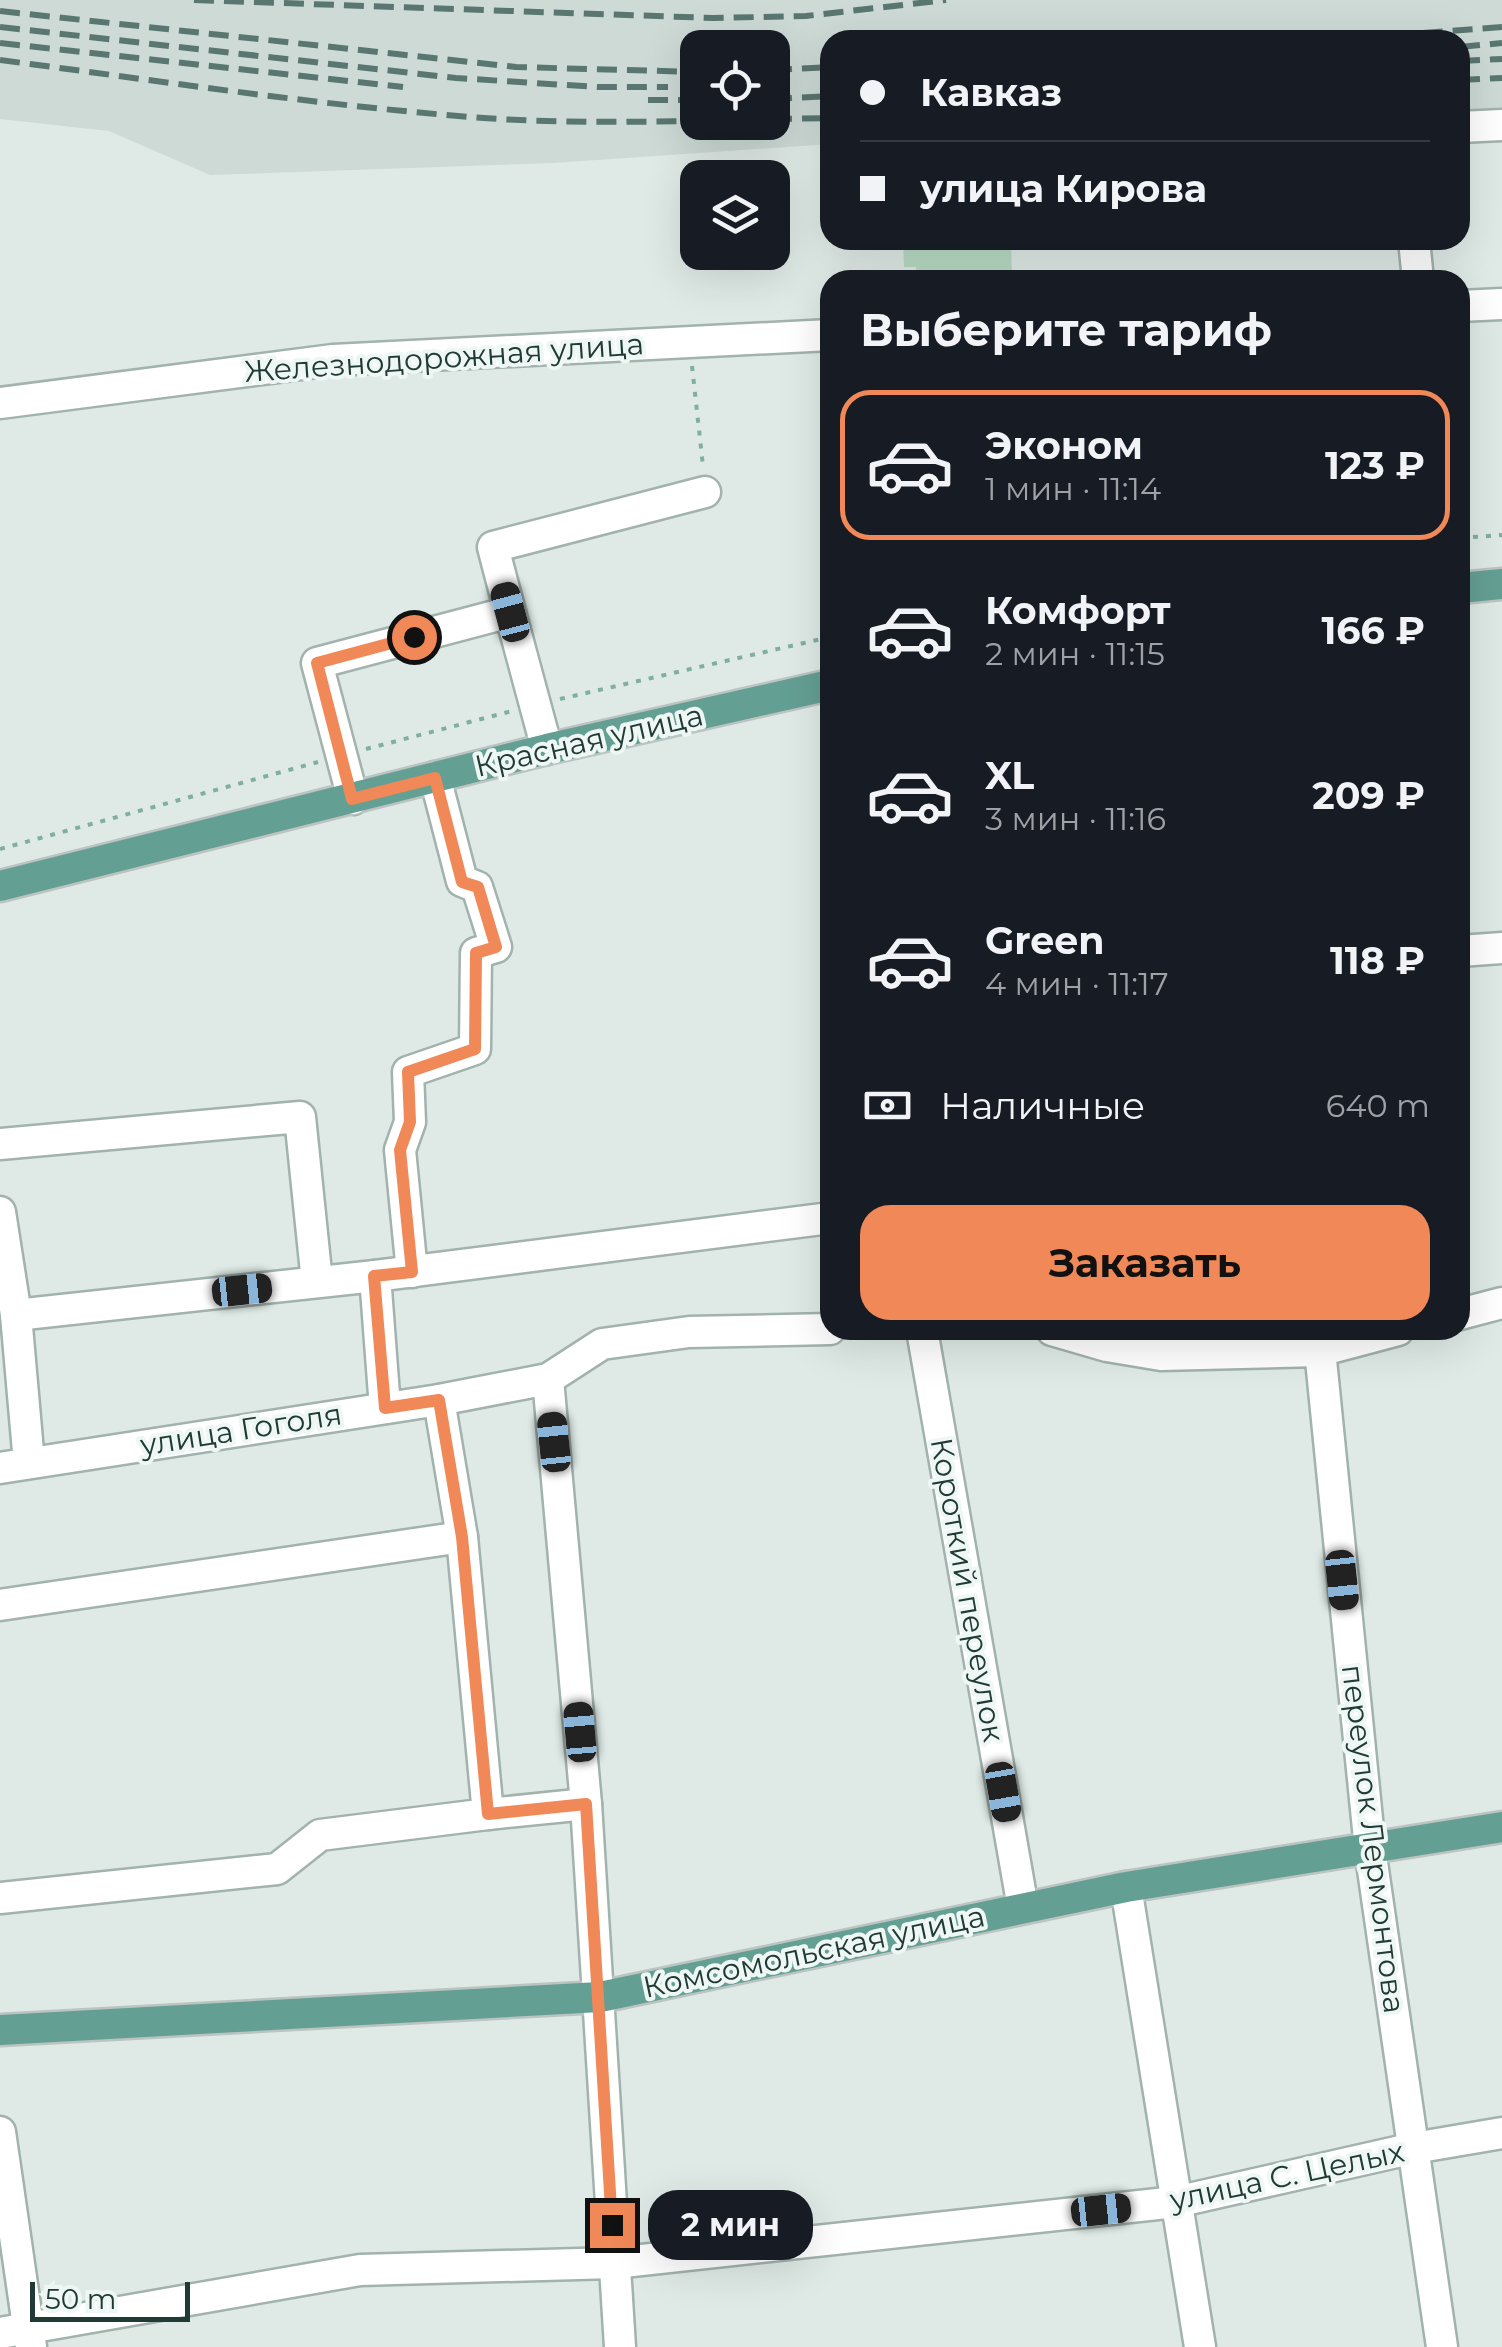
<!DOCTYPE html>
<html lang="ru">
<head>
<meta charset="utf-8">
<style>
  :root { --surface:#171b24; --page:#242831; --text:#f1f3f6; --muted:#9ea1a6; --line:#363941; --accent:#f08857 }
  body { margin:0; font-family:Montserrat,sans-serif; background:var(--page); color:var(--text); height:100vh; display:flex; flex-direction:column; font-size:38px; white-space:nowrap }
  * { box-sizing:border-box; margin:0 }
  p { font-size:32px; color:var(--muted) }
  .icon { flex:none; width:55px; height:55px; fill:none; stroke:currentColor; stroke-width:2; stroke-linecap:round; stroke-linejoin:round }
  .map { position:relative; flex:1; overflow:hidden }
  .details { position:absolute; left:820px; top:270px; width:650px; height:1070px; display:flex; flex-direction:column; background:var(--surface); border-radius:30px; box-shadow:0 10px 40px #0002 }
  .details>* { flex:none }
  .banner { position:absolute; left:820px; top:30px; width:650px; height:220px; border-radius:30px; box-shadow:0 10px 40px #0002; display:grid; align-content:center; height:220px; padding:0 40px; background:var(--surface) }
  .fabs { position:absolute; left:680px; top:30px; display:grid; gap:20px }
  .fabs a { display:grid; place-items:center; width:110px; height:110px; border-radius:20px; background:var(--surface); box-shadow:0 10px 40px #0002; font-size:50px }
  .scale { position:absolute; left:30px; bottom:25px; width:160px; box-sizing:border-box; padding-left:10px; border:5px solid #203a35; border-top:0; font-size:28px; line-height:35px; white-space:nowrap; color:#203a35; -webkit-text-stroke:8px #eff7f4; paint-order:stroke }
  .end { position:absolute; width:45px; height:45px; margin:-22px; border:12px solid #f08857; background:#111; box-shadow:0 0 0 5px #111 }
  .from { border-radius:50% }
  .bubble { position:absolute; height:70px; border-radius:30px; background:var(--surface); box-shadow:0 10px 40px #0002; font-size:32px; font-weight:700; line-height:70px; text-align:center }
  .car { position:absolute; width:30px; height:60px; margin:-30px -15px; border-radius:12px; box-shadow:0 0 8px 2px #0007; background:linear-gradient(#222 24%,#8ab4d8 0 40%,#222 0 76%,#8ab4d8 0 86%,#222 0) }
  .banner b { display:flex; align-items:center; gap:35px; height:95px; font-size:38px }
  .banner b+b { border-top:2px solid var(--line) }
  .banner i { width:25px; height:25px; background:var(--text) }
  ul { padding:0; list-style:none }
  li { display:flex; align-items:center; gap:30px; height:150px; margin:0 20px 15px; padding:0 20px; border:5px solid transparent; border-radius:30px }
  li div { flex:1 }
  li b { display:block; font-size:38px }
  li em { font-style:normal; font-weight:700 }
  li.current { border-color:var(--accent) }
  li>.icon { width:90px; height:90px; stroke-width:1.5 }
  h2 { padding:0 40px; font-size:45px; line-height:120px }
  .pay { display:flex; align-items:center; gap:25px; height:110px; padding:0 40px; font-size:38px }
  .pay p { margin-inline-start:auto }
  .cta { display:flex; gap:20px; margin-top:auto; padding:20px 40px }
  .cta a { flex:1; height:115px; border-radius:30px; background:var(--accent); color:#111; font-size:40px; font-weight:700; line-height:115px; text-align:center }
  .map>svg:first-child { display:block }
  .built { fill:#cddad5; fill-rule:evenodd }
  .green { fill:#b8dbc4 }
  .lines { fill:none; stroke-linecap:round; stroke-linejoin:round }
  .minor-casing { stroke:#a2b2ad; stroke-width:35 }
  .major-casing { stroke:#bcc4c2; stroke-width:35 }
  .path { stroke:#80aea2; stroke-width:4; stroke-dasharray:5 8; stroke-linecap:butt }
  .minor { stroke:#fff; stroke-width:30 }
  .major { stroke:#649f94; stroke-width:30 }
  .rail { stroke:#5a7670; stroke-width:6; stroke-dasharray:20 10; stroke-linecap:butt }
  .route { stroke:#f08857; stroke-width:12 }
  .labels { text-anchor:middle; stroke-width:8; stroke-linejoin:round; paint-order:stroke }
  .street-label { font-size:30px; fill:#203a35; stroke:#eff7f4 }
</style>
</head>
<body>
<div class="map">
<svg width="1502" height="2347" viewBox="0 0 1502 2347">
  <rect width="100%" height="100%" fill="#dfeae6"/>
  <!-- built -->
  <path class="built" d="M0 0H1502V109L1460 111V40H830V144L553 163 210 175 109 131 0 119ZM698 48H772V122H698Z"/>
  <!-- green -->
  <polygon class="green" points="903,240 1011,240 1012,280 917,280 916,267 904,267"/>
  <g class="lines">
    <!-- minor casing -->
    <g class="minor-casing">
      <g id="minor">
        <polyline points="1460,127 1502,125"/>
        <polyline points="1414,240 1418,280"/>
        <polyline points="1460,306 1502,304"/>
        <polyline points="0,403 333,360 830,335"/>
        <polyline points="510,612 493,547 705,492"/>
        <polyline points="353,799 317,663 510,612 547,749"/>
        <polyline points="1460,951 1502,948"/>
        <polyline points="0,1144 300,1117 317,1282"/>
        <polyline points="0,1212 16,1315 29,1463"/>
        <polyline points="412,1272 400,1150 410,1122 408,1072 475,1049 476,953 496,947 477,887 462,881 435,777"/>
        <polyline points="375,1276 385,1408"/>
        <polyline points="1460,1314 1502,1303"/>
        <polyline points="16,1315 375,1276 830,1218"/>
        <polyline points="922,1330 1023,1908"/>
        <polyline points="1052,1330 1107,1346 1161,1355 1319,1351 1398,1330"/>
        <polyline points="1318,1330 1370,1849 1442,2347"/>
        <polyline points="548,1379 586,1804 620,2347"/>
        <polyline points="0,1468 439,1400 548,1379 602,1344 689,1332 830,1329"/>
        <polyline points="0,1605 462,1537"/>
        <polyline points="488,1814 586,1804"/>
        <polyline points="1126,1887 1200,2347"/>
        <polyline points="0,1898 277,1869 320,1835 488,1814 462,1537 439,1400"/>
        <polyline points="0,2132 31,2347"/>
        <polyline points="0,2333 360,2270 614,2263 1176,2202 1414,2148 1502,2133"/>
      </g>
    </g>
    <!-- major casing -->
    <g class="major-casing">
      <g id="major">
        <polyline points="1460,588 1502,584"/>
        <polyline points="0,886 547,749 830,685"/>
        <polyline points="0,2030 600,1997 1126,1887 1502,1827"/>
      </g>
    </g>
    <!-- path -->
    <g class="path">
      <polyline points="692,366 703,466"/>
      <polyline points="1460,538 1502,535"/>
      <polyline points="560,699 830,637"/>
      <polyline points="366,749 512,711"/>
      <polyline points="0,849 318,762"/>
    </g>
    <!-- minor -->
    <use href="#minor" class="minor"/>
    <!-- major -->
    <use href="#major" class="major"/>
    <!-- rail -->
    <g class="rail">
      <polyline points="194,0 713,18 806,16 946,0"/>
      <polyline points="0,11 516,67 698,72"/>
      <polyline points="0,27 456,78 597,87 668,87"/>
      <polyline points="1333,40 1502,27"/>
      <polyline points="0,43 403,87"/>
      <polyline points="1460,47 1502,43"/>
      <path d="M0 60C161 81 322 106 484 118 555 123 627 122 698 121"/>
      <polyline points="1460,61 1502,59"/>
      <polyline points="772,70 830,67"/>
      <polyline points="1460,80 1502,78"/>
      <polyline points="772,99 830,96"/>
      <polyline points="648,100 698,100"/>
      <polyline points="772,119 830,118"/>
    </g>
  </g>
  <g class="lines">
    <!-- route -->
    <polyline class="route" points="414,637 317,663 352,799 435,778 462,882 478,887 496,947 476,953 475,1049 408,1072 410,1122 400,1150 412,1272 374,1276 385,1408 439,1400 462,1537 488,1814 586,1804 612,2225"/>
  </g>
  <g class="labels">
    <!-- street labels -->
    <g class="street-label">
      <text transform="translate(444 358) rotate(-4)" y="10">Железнодорожная улица</text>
      <text transform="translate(589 741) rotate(-13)" y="10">Красная улица</text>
      <text transform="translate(241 1430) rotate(-9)" y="10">улица Гоголя</text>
      <text transform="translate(967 1590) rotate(80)" y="10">Короткий переулок</text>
      <text transform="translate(1373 1839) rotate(83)" y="10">переулок Лермонтова</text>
      <text transform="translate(814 1952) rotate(-12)" y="10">Комсомольская улица</text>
      <text transform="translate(1287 2176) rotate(-12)" y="10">улица С. Целых</text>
    </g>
  </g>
</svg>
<div class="fabs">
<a><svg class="icon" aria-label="locate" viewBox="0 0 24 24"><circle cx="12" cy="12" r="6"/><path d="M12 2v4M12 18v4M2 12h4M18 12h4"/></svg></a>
<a><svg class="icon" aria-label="layers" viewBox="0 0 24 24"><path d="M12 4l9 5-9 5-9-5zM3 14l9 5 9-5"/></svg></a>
</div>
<div class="scale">50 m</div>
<i class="end from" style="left:414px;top:637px"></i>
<i class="end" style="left:612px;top:2225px"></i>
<div class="bubble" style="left:648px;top:2190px;width:165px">2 мин</div>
<i class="car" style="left:510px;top:612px;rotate:345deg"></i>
<i class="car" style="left:242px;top:1290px;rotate:84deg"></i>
<i class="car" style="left:554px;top:1442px;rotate:354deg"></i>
<i class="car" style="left:1342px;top:1580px;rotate:174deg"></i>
<i class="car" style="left:580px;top:1732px;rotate:355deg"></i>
<i class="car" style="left:1003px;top:1792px;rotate:170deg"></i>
<i class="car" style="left:1101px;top:2210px;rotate:84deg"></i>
<div class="banner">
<b><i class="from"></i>Кавказ</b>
<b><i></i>улица Кирова</b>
</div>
<section class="details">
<h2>Выберите тариф</h2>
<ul>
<li class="current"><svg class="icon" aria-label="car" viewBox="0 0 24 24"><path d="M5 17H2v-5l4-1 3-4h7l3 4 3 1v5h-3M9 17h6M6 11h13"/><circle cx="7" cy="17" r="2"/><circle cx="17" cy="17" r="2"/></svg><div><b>Эконом</b><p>1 мин · 11:14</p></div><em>123 ₽</em></li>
<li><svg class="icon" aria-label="car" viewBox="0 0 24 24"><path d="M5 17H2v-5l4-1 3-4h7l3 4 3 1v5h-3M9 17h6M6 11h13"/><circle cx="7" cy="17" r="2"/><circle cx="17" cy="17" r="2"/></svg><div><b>Комфорт</b><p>2 мин · 11:15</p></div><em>166 ₽</em></li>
<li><svg class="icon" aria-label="car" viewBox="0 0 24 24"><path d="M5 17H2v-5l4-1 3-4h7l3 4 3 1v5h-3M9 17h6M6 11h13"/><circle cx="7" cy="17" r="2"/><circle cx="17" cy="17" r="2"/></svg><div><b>XL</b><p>3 мин · 11:16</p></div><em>209 ₽</em></li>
<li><svg class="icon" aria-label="car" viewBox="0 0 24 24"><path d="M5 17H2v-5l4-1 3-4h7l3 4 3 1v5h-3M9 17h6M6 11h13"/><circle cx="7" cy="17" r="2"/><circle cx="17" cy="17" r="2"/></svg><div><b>Green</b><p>4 мин · 11:17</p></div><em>118 ₽</em></li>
</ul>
<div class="pay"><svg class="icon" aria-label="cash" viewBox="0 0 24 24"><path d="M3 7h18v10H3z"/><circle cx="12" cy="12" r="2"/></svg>Наличные<p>640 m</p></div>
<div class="cta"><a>Заказать</a></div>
</section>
</div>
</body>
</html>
